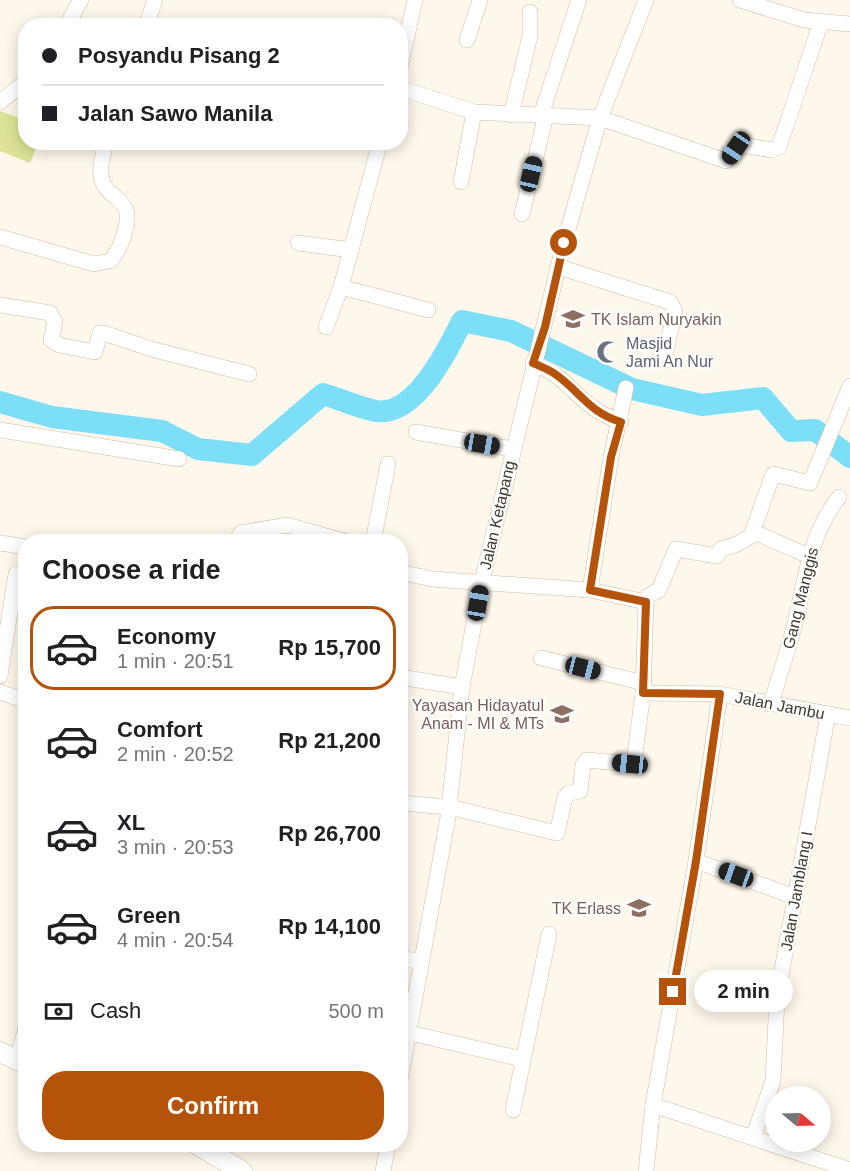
<!DOCTYPE html>
<html lang="en">
<head>
<meta charset="utf-8">
<style>
  :root { --surface:#fff; --page:#f6f6f6; --text:#202124; --muted:#757577; --line:#e0e0e0; --accent:#b45309 }
  body { margin:0; font-family:Arial,sans-serif; background:var(--page); color:var(--text); height:100vh; display:flex; flex-direction:column; font-size:22px; white-space:nowrap }
  * { box-sizing:border-box; margin:0 }
  p { font-size:20px; color:var(--muted) }
  .icon { flex:none; width:33px; height:33px; fill:none; stroke:currentColor; stroke-width:2; stroke-linecap:round; stroke-linejoin:round }
  .map { position:relative; flex:1; overflow:hidden }
  .side { position:absolute; left:18px; top:534px; width:390px; height:618px; display:flex; flex-direction:column; background:var(--surface); border-radius:24px; box-shadow:0 3px 15px #0003 }
  .side>* { flex:none }
  .guide { position:absolute; left:18px; top:18px; width:390px; height:132px; border-radius:24px; box-shadow:0 3px 15px #0003; display:grid; align-content:center; height:132px; padding:0 24px; background:var(--surface) }
  .needle { width:39px; rotate:109deg }
  .controls { position:absolute; left:765px; top:1086px; display:grid; gap:12px }
  .controls a { display:grid; place-items:center; width:66px; height:66px; border-radius:50%; background:var(--surface); box-shadow:0 3px 15px #0003; font-size:30px }
  .end { position:absolute; width:27px; height:27px; margin:-14px; border:8px solid #b45309; background:#fff; box-shadow:0 0 0 3px #fff }
  .from { border-radius:50% }
  .bubble { position:absolute; height:42px; border-radius:21px; background:var(--surface); box-shadow:0 3px 15px #0003; font-size:20px; font-weight:600; line-height:42px; text-align:center }
  .car { position:absolute; width:18px; height:36px; margin:-18px -9px; border-radius:8px; box-shadow:0 0 4px 2px #0007; background:linear-gradient(#222 24%,#8ab4d8 0 40%,#222 0 76%,#8ab4d8 0 86%,#222 0) }
  .guide b { display:flex; align-items:center; gap:21px; height:57px; font-size:22px }
  .guide b+b { border-top:2px solid var(--line) }
  .guide i { width:15px; height:15px; background:var(--text) }
  ul { padding:0; list-style:none }
  li { display:flex; align-items:center; gap:18px; height:84px; margin:0 12px 9px; padding:0 12px; border:3px solid transparent; border-radius:24px }
  li div { flex:1 }
  li b { display:block; font-size:22px }
  li em { font-style:normal; font-weight:600 }
  li.active { border-color:var(--accent) }
  li>.icon { width:54px; height:54px; stroke-width:1.5 }
  h2 { padding:0 24px; font-size:27px; line-height:72px }
  .pay { display:flex; align-items:center; gap:15px; height:66px; padding:0 24px; font-size:22px }
  .pay p { margin-inline-start:auto }
  .cta { display:flex; gap:12px; margin-top:auto; padding:12px 24px }
  .cta a { flex:1; height:69px; border-radius:24px; background:var(--accent); color:#fff; font-size:24px; font-weight:600; line-height:69px; text-align:center }
  .map>svg:first-child { display:block }
  .pitch { fill:#dde296 }
  .lines { fill:none; stroke-linecap:round; stroke-linejoin:round }
  .river { stroke:#7ddef7; stroke-width:22 }
  .minor-casing { stroke:#cebca0; stroke-width:16 }
  .tertiary-casing { stroke:#cebca0; stroke-width:21 }
  .minor { stroke:#fff; stroke-width:15 }
  .tertiary { stroke:#fff; stroke-width:20 }
  .route { stroke:#b45309; stroke-width:8 }
  .labels { text-anchor:middle; stroke-width:4.5; stroke-linejoin:round; paint-order:stroke }
  .education-label { font-size:16px; fill:#785e54; stroke:#fff; text-anchor:end }
  .worship-label { font-size:16px; fill:#5b616d; stroke:#fff; text-anchor:start }
  .street-label { font-size:16px; fill:#423a2f; stroke:#fff }
</style>
</head>
<body>
<div class="map">
<svg width="850" height="1171" viewBox="0 0 850 1171">
  <rect width="100%" height="100%" fill="#fef7eb"/>
  <!-- pitch -->
  <polygon class="pitch" points="0,111 25,120 26,142 38,143 30,163 0,151"/>
  <g class="lines">
    <!-- river -->
    <path class="river" d="M0 402 52 417 162 431 198 449 252 455 323 394C340 399 359 408 376 411 415 417 448 350 462 321L511 331 632 389 702 405 763 398 791 431 815 430 850 457"/>
    <!-- minor casing -->
    <g class="minor-casing">
      <g id="minor">
        <polyline points="740,0 804,20 850,24"/>
        <polyline points="66,26 81,0"/>
        <polyline points="146,26 155,0"/>
        <polyline points="467,40 480,0"/>
        <polyline points="400,67 415,0"/>
        <polyline points="400,88 474,112 600,118 726,161 742,145 772,150 779,147 821,22"/>
        <polyline points="0,102 26,81"/>
        <polyline points="511,115 530,36 530,12"/>
        <polyline points="541,115 579,0"/>
        <polyline points="461,182 474,112"/>
        <polyline points="522,214 546,115"/>
        <path d="M0 237 94 264 110 261C118 252 122 243 125 231 136 195 104 202 101 175 99 165 104 152 106 142"/>
        <polyline points="298,243 351,250"/>
        <polyline points="559,267 670,302 675,311 665,355"/>
        <polyline points="341,287 428,310"/>
        <polyline points="0,305 50,313 55,322 51,340 59,345 95,352 100,333 104,333 151,349 249,374"/>
        <polyline points="326,327 341,287 380,142"/>
        <path d="M533 362C541 367 551 371 558 377 580 395 593 414 621 421"/>
        <polyline points="0,430 179,459"/>
        <polyline points="416,432 512,449"/>
        <polyline points="754,532 811,557"/>
        <polyline points="236,542 241,533 287,525 347,542"/>
        <polyline points="373,542 388,464"/>
        <polyline points="0,543 26,547"/>
        <polyline points="400,572 432,579 590,590 646,602 643,693 720,694 850,718"/>
        <polyline points="590,590 611,457 626,388"/>
        <polyline points="646,602 648,596 659,590 676,549 717,556 721,549 735,545 751,536 773,474 810,483 850,386"/>
        <polyline points="541,658 644,683"/>
        <polyline points="0,676 16,574"/>
        <polyline points="400,677 462,687"/>
        <polyline points="0,692 26,701"/>
        <path d="M771 703C779 678 787 653 794 627 806 580 808 537 839 497"/>
        <polyline points="400,803 449,807 557,833 565,797 569,793 580,791 583,765 587,760 630,764 634,761 643,693"/>
        <polyline points="696,861 795,897"/>
        <polyline points="400,958 422,962"/>
        <polyline points="410,1033 522,1059"/>
        <polyline points="17,1060 26,1027"/>
        <polyline points="400,1080 448,817 462,687 482,581 564,243 600,118 646,0"/>
        <polyline points="653,1105 850,1170"/>
        <polyline points="513,1110 549,934"/>
        <polyline points="753,1137 773,1081 777,998 828,714"/>
        <polyline points="383,1171 388,1144"/>
        <polyline points="646,1171 653,1105 696,861 720,694"/>
      </g>
    </g>
    <!-- tertiary casing -->
    <g class="tertiary-casing">
      <g id="tertiary">
        <polyline points="0,1052 26,1064"/>
        <polyline points="196,1144 242,1171"/>
      </g>
    </g>
    <!-- minor -->
    <use href="#minor" class="minor"/>
    <!-- tertiary -->
    <use href="#tertiary" class="tertiary"/>
  </g>
  <g class="lines">
    <!-- route -->
    <path class="route" d="M564 243 545 327 533 363C540 366 548 369 555 374 580 391 588 412 621 422L611 457 590 590 646 602 643 693 720 694 696 861 673 992"/>
  </g>
  <!-- icons -->
  <defs>
    <g id="school-bare" transform="scale(1.8)"><path d="M0-5L7-2L0 1L-7-2ZM-4 1L0 2.5L4 1V4Q0 6-4 4Z" fill="#8d6e63" stroke="#fff" stroke-width="2.5" paint-order="stroke"/></g>
    <g id="mosque-bare" transform="scale(1.8)"><path d="M3.5-4.9A6 6 0 1 0 3.5 4.9A5 5 0 1 1 3.5-4.9Z" fill="#6b7280" stroke="#fff" stroke-width="2.5" paint-order="stroke"/></g>
  </defs>
  <g fill-rule="evenodd">
    <use href="#school-bare" x="573" y="319"/>
    <use href="#mosque-bare" x="608" y="352"/>
    <use href="#school-bare" x="562" y="714"/>
    <use href="#school-bare" x="639" y="908"/>
  </g>
  <g class="labels">
    <!-- education labels -->
    <g class="education-label">
      <text x="591" y="325" text-anchor="start">TK Islam Nuryakin</text>
      <text x="544" y="711">Yayasan Hidayatul<tspan x="544" dy="18">Anam - MI &amp; MTs</tspan></text>
      <text x="621" y="914">TK Erlass</text>
    </g>
    <!-- worship labels -->
    <g class="worship-label">
      <text x="626" y="349">Masjid<tspan x="626" dy="18">Jami An Nur</tspan></text>
    </g>
    <!-- street labels -->
    <g class="street-label">
      <text transform="translate(497 515) rotate(-77)" y="6">Jalan Ketapang</text>
      <text transform="translate(800 598) rotate(-76)" y="6">Gang Manggis</text>
      <text transform="translate(780 705) rotate(11)" y="6">Jalan Jambu</text>
      <text transform="translate(796 891) rotate(-80)" y="6">Jalan Jamblang I</text>
    </g>
  </g>
</svg>
<div class="controls">
<a><svg class="needle" viewBox="-14 -14 28 28"><path d="M0-13l5 13h-10z" fill="#e53935"/><path d="M0 13l5-13h-10z" fill="#757577"/></svg></a>
</div>
<i class="end from" style="left:564px;top:243px"></i>
<i class="end" style="left:673px;top:992px"></i>
<div class="bubble" style="left:694px;top:970px;width:99px">2 min</div>
<i class="car" style="left:736px;top:148px;rotate:214deg"></i>
<i class="car" style="left:531px;top:174px;rotate:13deg"></i>
<i class="car" style="left:482px;top:444px;rotate:100deg"></i>
<i class="car" style="left:478px;top:603px;rotate:10deg"></i>
<i class="car" style="left:583px;top:668px;rotate:104deg"></i>
<i class="car" style="left:630px;top:764px;rotate:276deg"></i>
<i class="car" style="left:736px;top:875px;rotate:290deg"></i>
<div class="guide">
<b><i class="from"></i>Posyandu Pisang 2</b>
<b><i></i>Jalan Sawo Manila</b>
</div>
<section class="side">
<h2>Choose a ride</h2>
<ul>
<li class="active"><svg class="icon" aria-label="car" viewBox="0 0 24 24"><path d="M5 17H2v-5l4-1 3-4h7l3 4 3 1v5h-3M9 17h6M6 11h13"/><circle cx="7" cy="17" r="2"/><circle cx="17" cy="17" r="2"/></svg><div><b>Economy</b><p>1 min · 20:51</p></div><em>Rp 15,700</em></li>
<li><svg class="icon" aria-label="car" viewBox="0 0 24 24"><path d="M5 17H2v-5l4-1 3-4h7l3 4 3 1v5h-3M9 17h6M6 11h13"/><circle cx="7" cy="17" r="2"/><circle cx="17" cy="17" r="2"/></svg><div><b>Comfort</b><p>2 min · 20:52</p></div><em>Rp 21,200</em></li>
<li><svg class="icon" aria-label="car" viewBox="0 0 24 24"><path d="M5 17H2v-5l4-1 3-4h7l3 4 3 1v5h-3M9 17h6M6 11h13"/><circle cx="7" cy="17" r="2"/><circle cx="17" cy="17" r="2"/></svg><div><b>XL</b><p>3 min · 20:53</p></div><em>Rp 26,700</em></li>
<li><svg class="icon" aria-label="car" viewBox="0 0 24 24"><path d="M5 17H2v-5l4-1 3-4h7l3 4 3 1v5h-3M9 17h6M6 11h13"/><circle cx="7" cy="17" r="2"/><circle cx="17" cy="17" r="2"/></svg><div><b>Green</b><p>4 min · 20:54</p></div><em>Rp 14,100</em></li>
</ul>
<div class="pay"><svg class="icon" aria-label="cash" viewBox="0 0 24 24"><path d="M3 7h18v10H3z"/><circle cx="12" cy="12" r="2"/></svg>Cash<p>500 m</p></div>
<div class="cta"><a>Confirm</a></div>
</section>
</div>
</body>
</html>
